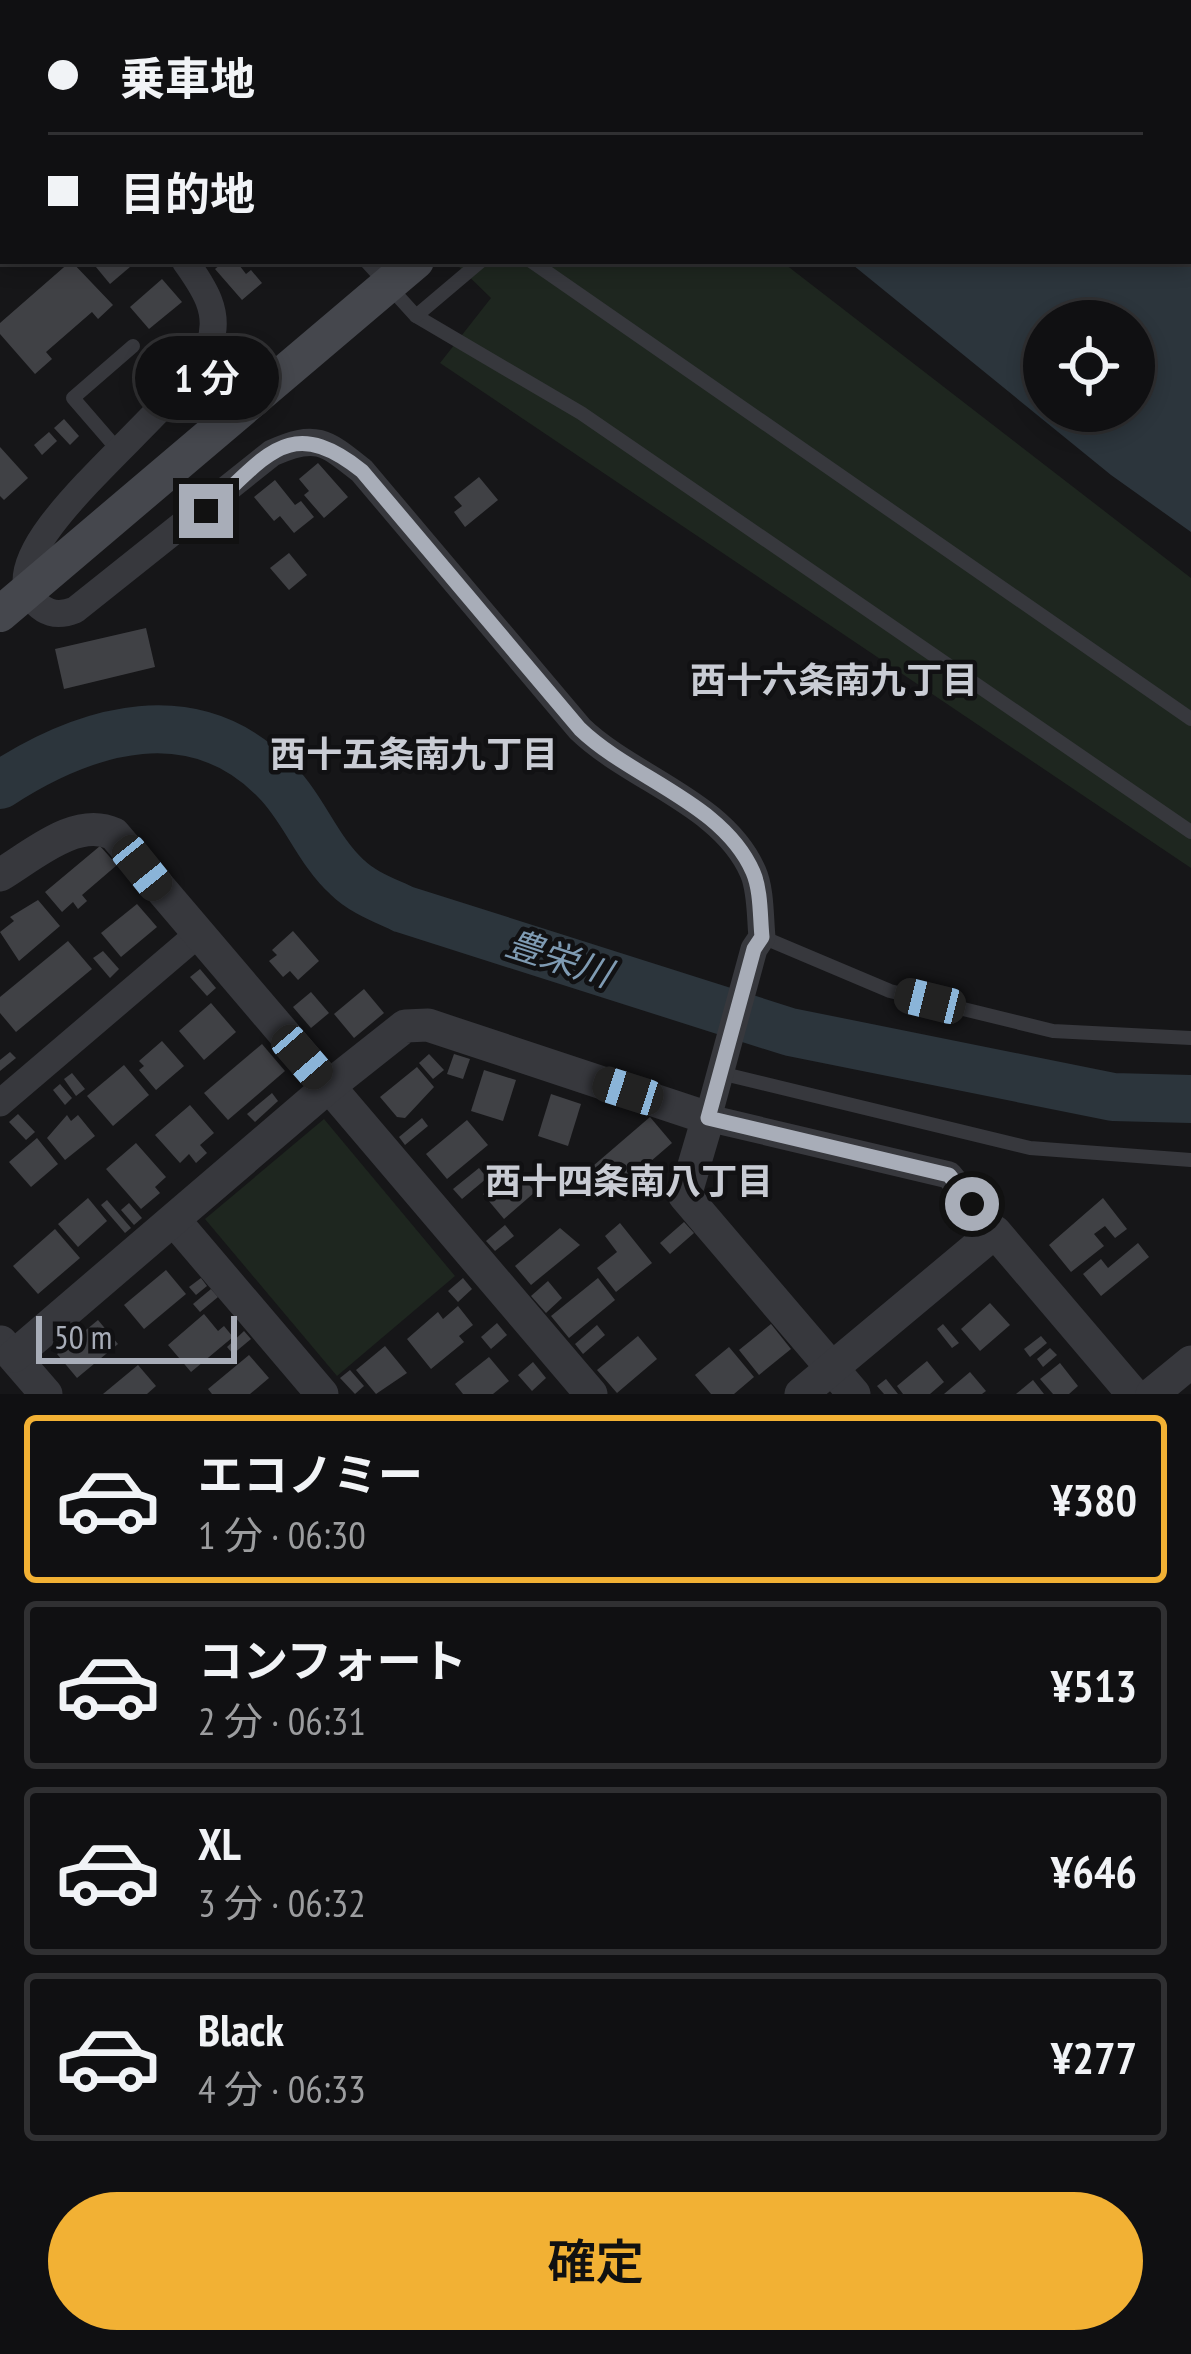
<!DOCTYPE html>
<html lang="ja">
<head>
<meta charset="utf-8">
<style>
  :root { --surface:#101012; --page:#1e1e20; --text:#f1f3f6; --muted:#9c9d9f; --line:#303032; --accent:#f2b134 }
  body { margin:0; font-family:"PT Sans Narrow","Noto Sans JP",sans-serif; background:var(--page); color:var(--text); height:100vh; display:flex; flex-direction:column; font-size:45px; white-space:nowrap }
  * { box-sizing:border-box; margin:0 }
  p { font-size:39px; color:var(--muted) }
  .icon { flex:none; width:66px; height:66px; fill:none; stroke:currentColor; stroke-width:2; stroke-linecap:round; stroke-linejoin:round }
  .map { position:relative; height:1394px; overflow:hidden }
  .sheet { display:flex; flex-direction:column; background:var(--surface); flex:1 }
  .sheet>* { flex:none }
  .banner { position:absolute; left:0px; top:0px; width:1191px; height:264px; box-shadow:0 6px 18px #0003,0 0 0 3px var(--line); display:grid; align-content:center; height:264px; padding:0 48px; background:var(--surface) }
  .tools { position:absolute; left:1023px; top:300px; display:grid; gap:24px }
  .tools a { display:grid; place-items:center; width:132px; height:132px; border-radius:50%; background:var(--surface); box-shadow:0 6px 18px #0003,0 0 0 3px var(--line); font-size:60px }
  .scale { position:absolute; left:36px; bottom:30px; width:201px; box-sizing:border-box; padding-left:12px; border:6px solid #a8adb8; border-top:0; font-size:33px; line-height:42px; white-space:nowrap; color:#a8adb8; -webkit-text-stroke:9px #111113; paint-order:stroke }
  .end { position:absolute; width:54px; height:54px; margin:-27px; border:15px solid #a8adb8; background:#111; box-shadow:0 0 0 6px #111 }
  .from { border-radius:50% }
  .bubble { position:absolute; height:84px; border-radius:42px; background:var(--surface); box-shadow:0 6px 18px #0003,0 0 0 3px var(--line); font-size:39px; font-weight:600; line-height:84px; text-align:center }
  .car { position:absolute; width:36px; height:72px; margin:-36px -18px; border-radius:15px; box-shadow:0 0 9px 3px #0007; background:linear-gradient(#222 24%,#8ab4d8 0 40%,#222 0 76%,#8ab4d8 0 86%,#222 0) }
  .banner b { display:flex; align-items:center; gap:42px; height:114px; font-size:45px }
  .banner b+b { border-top:3px solid var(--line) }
  .banner i { width:30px; height:30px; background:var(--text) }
  ul { padding:21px 0 0; list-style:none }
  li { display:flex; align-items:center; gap:36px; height:168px; margin:0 24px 18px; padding:0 24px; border:6px solid var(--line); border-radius:12px }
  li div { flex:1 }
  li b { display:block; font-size:45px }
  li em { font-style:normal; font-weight:600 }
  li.on { border-color:var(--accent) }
  li>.icon { width:108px; height:108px; stroke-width:1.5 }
  .primary-button { display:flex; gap:24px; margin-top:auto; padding:24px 48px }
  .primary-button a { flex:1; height:138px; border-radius:72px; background:var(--accent); color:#111; font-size:48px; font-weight:600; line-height:138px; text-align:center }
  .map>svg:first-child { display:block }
  .green { fill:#1e261f }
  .water { fill:#2c353c; fill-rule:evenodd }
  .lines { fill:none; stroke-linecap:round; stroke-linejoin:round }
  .river { stroke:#2c353c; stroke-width:48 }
  .building { fill:#404145 }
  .service { stroke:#37383d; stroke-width:14 }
  .minor { stroke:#37383d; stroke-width:27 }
  .tertiary { stroke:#37383d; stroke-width:33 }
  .secondary { stroke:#45474d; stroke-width:36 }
  .route { stroke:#a8adb8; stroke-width:15 }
  .labels { text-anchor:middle; stroke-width:9; stroke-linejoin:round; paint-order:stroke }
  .neighbourhood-label { font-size:36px; font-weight:bold; fill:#c9ccd4; stroke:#111113 }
  .water-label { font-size:36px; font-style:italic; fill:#7f9bb3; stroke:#111113 }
</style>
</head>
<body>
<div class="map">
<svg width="1191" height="1394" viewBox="0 0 1191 1394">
  <rect width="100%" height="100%" fill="#161618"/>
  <!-- green -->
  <g class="green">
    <polygon points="34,0 473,0 476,3 37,3"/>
    <polygon points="453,261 781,261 1191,578 1191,868 440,363 491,298"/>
    <polygon points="324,1119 455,1276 337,1376 205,1219"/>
  </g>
  <!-- water -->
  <g class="water">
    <polygon points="517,0 1100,0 1104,3 521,3"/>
    <path d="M1188 77 1191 79V532L1111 475 848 261H1188ZM1044 321H1134V411H1044Z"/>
  </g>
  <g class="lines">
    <!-- river -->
    <path class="river" d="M0 785C88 728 195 697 276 781 304 809 318 851 347 877 362 892 384 900 403 909L790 1032 1113 1097 1191 1099"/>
  </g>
  <!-- building -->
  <g class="building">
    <polygon points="71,261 113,305 98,319 92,312 46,352 52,359 35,374 0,334 0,323"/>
    <polygon points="91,261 137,261 110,284"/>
    <polygon points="225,261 236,261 246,274 251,270 262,283 242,300 215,269"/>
    <polygon points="162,279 182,302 149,329 130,307"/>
    <polygon points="64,419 79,436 70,445 54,428"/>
    <polygon points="49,432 57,441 42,455 34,445"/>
    <polygon points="0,447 28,478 4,500 0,496"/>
    <polygon points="318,463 348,497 324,518 304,495 309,491 299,479"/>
    <polygon points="479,477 498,500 465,527 454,512 462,506 454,497"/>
    <polygon points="275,480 295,505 301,501 314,517 294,533 280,516 274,521 254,497"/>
    <polygon points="289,553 307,575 289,590 270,568"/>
    <polygon points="146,628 155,667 64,689 55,649"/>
    <polygon points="100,846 117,865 82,895 87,901 78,909 73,902 62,912 45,892"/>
    <polygon points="38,900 60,926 19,961 0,932 14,921 10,917"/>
    <polygon points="137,904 157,927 121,957 101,933"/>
    <polygon points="293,931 319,961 298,980 290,971 283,977 269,961 277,955 272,950"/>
    <polygon points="68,941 92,969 16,1032 0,1013 0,997"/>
    <polygon points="103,951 119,969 110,978 93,958"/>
    <polygon points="200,969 216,988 207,996 190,977"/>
    <polygon points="364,989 384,1013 354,1038 334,1014"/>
    <polygon points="311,992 329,1013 311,1028 293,1007"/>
    <polygon points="211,1003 236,1032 204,1060 179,1031"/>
    <polygon points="162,1041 184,1066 156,1090 139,1070 144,1066 139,1061"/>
    <polygon points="262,1044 285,1071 228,1120 204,1093"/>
    <polygon points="10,1052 16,1058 0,1071 0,1060"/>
    <polygon points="429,1054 444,1070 433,1079 419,1063"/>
    <polygon points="454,1054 470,1059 463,1079 447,1074"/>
    <polygon points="124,1065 149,1095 113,1126 87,1096"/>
    <polygon points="417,1067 434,1087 405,1118 397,1117 380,1097"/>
    <polygon points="484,1070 516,1080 503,1121 471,1111"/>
    <polygon points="72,1073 85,1089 76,1096 64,1079"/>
    <polygon points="60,1084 72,1098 65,1105 53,1090"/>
    <polygon points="272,1093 278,1101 255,1122 247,1114"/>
    <polygon points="551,1094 581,1104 568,1146 538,1136"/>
    <polygon points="190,1105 214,1133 200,1145 207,1153 196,1163 189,1154 180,1163 155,1135"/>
    <polygon points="18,1114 35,1132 26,1140 9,1122"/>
    <polygon points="67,1115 71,1121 78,1115 95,1136 65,1160 47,1138"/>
    <polygon points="650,1117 672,1143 615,1192 593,1166"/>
    <polygon points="422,1118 428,1126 405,1145 399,1137"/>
    <polygon points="467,1120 488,1145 447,1179 426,1154"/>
    <polygon points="37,1138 58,1164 31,1187 9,1162"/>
    <polygon points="136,1143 166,1177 155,1187 160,1193 141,1209 106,1169"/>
    <polygon points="515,1167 535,1192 504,1219 483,1194"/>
    <polygon points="479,1168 487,1178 462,1199 453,1189"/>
    <polygon points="88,1198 107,1221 78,1247 58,1224"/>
    <polygon points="1103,1198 1127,1229 1115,1238 1105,1226 1094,1234 1104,1246 1071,1272 1049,1245"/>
    <polygon points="107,1200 131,1228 125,1233 101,1205"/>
    <polygon points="129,1203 142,1218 134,1225 121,1210"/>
    <polygon points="684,1222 694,1233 670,1254 660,1243"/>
    <polygon points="620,1223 652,1263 616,1292 597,1268 617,1252 605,1236"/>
    <polygon points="505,1225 514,1236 495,1251 486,1241"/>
    <polygon points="560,1228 580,1245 531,1285 515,1266"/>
    <polygon points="55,1229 80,1258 38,1294 13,1266"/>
    <polygon points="1138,1243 1149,1257 1101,1296 1083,1274 1101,1259 1108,1268"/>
    <polygon points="166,1270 186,1294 144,1329 124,1305"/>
    <polygon points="201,1278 207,1286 196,1295 189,1287"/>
    <polygon points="463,1278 472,1289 458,1302 448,1291"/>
    <polygon points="598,1278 615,1300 569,1338 551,1316"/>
    <polygon points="548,1281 562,1298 546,1313 531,1296"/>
    <polygon points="211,1289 218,1297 200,1312 193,1304"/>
    <polygon points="990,1303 1010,1325 980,1351 961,1329"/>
    <polygon points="458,1306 473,1325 459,1336 464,1342 431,1369 407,1339 438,1312 443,1319"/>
    <polygon points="204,1314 218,1331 224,1326 233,1337 191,1372 168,1345"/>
    <polygon points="98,1320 118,1344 77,1378 57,1354"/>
    <polygon points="497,1323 507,1335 491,1349 481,1337"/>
    <polygon points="771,1324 791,1349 759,1375 739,1350"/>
    <polygon points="943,1324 959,1343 952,1348 937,1329"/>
    <polygon points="597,1325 605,1335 583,1354 575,1344"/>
    <polygon points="244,1331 251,1339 233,1354 227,1347"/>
    <polygon points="638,1336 657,1359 617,1393 597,1370"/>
    <polygon points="1041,1336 1047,1343 1030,1357 1024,1349"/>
    <polygon points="385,1346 407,1373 376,1394 356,1370"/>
    <polygon points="729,1347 754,1377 734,1394 711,1394 695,1375"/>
    <polygon points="1050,1348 1057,1355 1043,1367 1037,1359"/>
    <polygon points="249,1355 269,1378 250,1394 212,1394 208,1389"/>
    <polygon points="489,1357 509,1381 493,1394 463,1394 455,1384"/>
    <polygon points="927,1361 944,1382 930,1394 903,1394 897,1386"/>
    <polygon points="533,1362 546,1378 532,1391 518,1375"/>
    <polygon points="1060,1363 1078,1386 1069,1394 1053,1394 1040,1379"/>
    <polygon points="138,1365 156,1386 147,1394 103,1394"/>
    <polygon points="350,1370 364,1386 355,1394 340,1378"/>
    <polygon points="970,1372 986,1391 982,1394 944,1394"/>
    <polygon points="886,1379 898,1394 884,1394 877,1386"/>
    <polygon points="1033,1380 1044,1394 1016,1394"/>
  </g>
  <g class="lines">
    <!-- service -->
    <g class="service">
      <polyline points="99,0 102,3"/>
      <polyline points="227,0 230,3"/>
      <polyline points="785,3 789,0"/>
      <polyline points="366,261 416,316 581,413 1191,832"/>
      <polyline points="531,261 1191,719"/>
      <polyline points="416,316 481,261"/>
      <polyline points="118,450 73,398 133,346"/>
      <polyline points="762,937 890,991 1053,1031 1191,1038"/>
      <polyline points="720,1073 1030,1148 1191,1160"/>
    </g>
    <!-- minor -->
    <g class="minor">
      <polyline points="0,38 3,42"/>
      <path d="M185 261C203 286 222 313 209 345 186 406 0 535 29 594 41 612 55 618 75 610L272 453C316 433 326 442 362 471L580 729C632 779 723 803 753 872 761 890 760 917 762 937L754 949 708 1118 949 1175 995 1232"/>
      <polyline points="0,1103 197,935"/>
    </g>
    <!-- tertiary -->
    <g class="tertiary">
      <path d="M0 875C32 856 76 816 114 834L591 1394"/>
      <polyline points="174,1220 322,1394"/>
      <polyline points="1,1342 46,1394"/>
      <polyline points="14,1356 328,1087 405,1026 428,1025 708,1118 685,1196 854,1394"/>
      <polyline points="801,1394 995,1232 1133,1394"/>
      <polyline points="1152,1394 1191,1362"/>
    </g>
    <!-- secondary -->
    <g class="secondary">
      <polyline points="719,3 722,0"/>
      <polyline points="0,614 416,261"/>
    </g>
  </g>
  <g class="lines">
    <!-- route -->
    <path class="route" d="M206 511C265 459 288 412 362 471L580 729C632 779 723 803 753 872 761 890 760 917 762 937L754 949 708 1118 949 1175 972 1204"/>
  </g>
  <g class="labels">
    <!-- neighbourhood labels -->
    <g class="neighbourhood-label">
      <text x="834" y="693">西十六条南九丁目</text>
      <text x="414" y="767">西十五条南九丁目</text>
      <text x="629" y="1194">西十四条南八丁目</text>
    </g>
    <!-- water labels -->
    <g class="water-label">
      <text transform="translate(559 958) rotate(18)" y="13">豊栄川</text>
    </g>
  </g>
</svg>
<div class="tools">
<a><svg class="icon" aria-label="locate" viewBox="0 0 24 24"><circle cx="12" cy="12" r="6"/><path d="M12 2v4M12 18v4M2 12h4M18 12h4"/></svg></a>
</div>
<div class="scale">50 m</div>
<i class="end from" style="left:972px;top:1204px"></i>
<i class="end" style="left:206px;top:511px"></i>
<div class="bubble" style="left:135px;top:336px;width:144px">1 分</div>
<i class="car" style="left:142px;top:868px;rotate:141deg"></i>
<i class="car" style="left:930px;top:1001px;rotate:284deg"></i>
<i class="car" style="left:302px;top:1057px;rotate:139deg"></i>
<i class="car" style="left:628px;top:1091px;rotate:288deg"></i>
<div class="banner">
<b><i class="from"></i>乗車地</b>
<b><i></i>目的地</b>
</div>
</div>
<section class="sheet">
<ul>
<li class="on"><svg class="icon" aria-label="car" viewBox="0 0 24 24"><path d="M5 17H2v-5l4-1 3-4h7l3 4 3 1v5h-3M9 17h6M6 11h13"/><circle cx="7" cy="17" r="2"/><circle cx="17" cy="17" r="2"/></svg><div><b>エコノミー</b><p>1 分 · 06:30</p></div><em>¥380</em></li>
<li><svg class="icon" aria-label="car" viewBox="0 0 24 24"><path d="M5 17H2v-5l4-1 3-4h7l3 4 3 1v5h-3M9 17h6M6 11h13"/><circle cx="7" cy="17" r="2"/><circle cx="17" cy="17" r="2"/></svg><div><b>コンフォート</b><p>2 分 · 06:31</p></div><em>¥513</em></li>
<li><svg class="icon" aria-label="car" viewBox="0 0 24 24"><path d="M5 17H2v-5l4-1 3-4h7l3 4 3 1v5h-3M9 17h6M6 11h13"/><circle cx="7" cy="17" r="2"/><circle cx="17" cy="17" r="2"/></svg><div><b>XL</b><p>3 分 · 06:32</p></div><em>¥646</em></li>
<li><svg class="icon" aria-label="car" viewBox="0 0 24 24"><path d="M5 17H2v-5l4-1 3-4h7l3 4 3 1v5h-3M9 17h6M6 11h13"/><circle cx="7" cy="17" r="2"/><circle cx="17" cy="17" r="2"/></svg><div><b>Black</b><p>4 分 · 06:33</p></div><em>¥277</em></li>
</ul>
<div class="primary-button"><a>確定</a></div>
</section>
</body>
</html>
